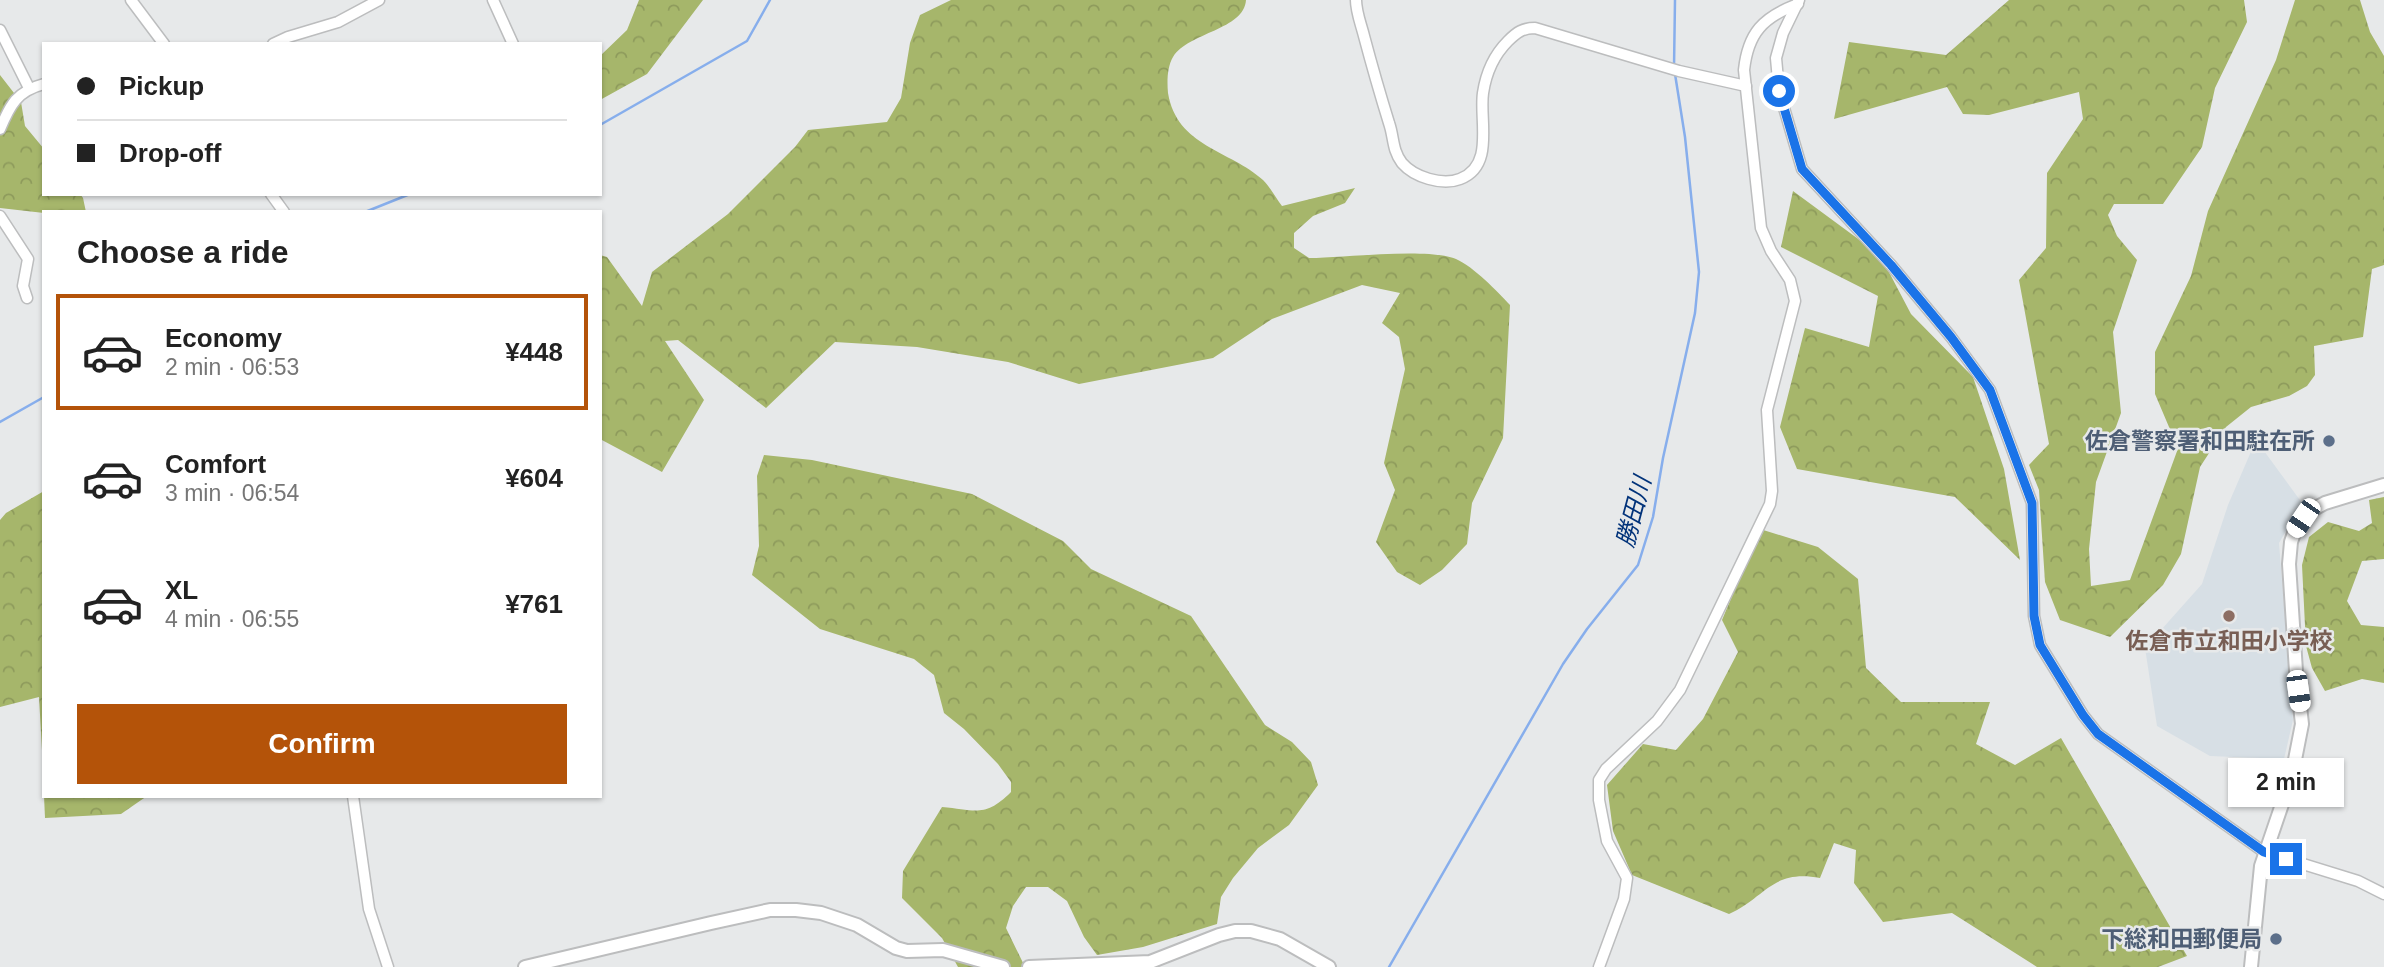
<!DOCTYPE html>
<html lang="en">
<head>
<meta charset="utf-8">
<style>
  :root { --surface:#fff; --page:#f6f6f6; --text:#222; --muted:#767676; --line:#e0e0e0; --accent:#b45309 }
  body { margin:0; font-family:Arial,"Noto Sans JP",sans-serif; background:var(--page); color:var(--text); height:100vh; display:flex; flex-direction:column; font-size:26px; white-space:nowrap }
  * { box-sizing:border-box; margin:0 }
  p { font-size:23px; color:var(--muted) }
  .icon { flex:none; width:38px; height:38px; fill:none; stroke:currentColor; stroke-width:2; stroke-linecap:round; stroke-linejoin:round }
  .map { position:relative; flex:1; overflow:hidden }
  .details { position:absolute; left:42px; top:210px; width:560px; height:588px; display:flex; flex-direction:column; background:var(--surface); border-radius:0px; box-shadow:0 2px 5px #0004 }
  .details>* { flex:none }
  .hud { position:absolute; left:42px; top:42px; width:560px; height:154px; border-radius:0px; box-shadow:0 2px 5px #0004; display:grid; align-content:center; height:154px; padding:0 35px; background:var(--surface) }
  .end { position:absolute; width:32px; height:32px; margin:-16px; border:9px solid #1a73e8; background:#fff; box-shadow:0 0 0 4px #fff }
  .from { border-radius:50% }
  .bubble { position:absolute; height:49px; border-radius:0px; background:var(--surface); box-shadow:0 2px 5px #0004; font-size:23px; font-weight:700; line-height:49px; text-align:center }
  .car { position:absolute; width:21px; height:42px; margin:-21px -10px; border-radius:9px; box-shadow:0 0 5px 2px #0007; background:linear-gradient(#fff 24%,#345 0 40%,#fff 0 76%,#345 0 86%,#fff 0) }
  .hud b { display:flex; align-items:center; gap:24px; height:66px; font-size:26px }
  .hud b+b { border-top:2px solid var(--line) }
  .hud i { width:18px; height:18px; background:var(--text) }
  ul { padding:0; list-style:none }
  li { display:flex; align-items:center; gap:21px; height:116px; margin:0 14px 10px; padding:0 21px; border:4px solid transparent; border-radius:0px }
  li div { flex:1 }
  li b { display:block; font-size:26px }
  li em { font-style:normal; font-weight:700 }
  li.on { border-color:var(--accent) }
  li>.icon { width:63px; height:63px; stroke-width:1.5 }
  h2 { padding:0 35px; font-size:32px; line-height:84px }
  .action { display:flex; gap:14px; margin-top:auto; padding:14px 35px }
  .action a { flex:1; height:80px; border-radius:0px; background:var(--accent); color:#fff; font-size:28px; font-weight:700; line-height:80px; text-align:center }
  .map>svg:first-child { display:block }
  .built { fill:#d7dfe5 }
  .forest { fill:url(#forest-crowns) }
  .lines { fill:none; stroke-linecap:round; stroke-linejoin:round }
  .stream { stroke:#87aeec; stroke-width:2.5 }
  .street-casing { stroke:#bcbdbe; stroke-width:13 }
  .secondary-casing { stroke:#bcbdbe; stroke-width:16 }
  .street { stroke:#fff; stroke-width:10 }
  .secondary { stroke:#fff; stroke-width:12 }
  .route { stroke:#1a73e8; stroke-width:9 }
  .service-dot { fill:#5c6f8a; stroke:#e7e9ea; stroke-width:2.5 }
  .education-dot { fill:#8d6e63; stroke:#e7e9ea; stroke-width:2.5 }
  .labels { text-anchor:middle; stroke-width:5; stroke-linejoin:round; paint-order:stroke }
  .service-label { font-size:23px; font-weight:bold; fill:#4e5e75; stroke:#e7e9ea; text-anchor:end }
  .education-label { font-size:23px; font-weight:bold; fill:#785e54; stroke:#e7e9ea }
  .water-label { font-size:24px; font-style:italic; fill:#02337a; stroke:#e7e9ea }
</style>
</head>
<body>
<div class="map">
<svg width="2384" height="967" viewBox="0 0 2384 967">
  <defs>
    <pattern id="forest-crowns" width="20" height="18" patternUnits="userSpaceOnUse" patternTransform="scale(1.75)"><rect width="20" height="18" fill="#a6b66b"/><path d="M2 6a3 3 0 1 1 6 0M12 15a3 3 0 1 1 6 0" fill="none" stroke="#8e9b5c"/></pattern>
  </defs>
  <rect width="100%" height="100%" fill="#e7e9ea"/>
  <!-- built -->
  <polygon class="built" points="2256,440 2302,503 2279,543 2293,720 2284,759 2210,756 2157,726 2145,648 2202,584 2228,505"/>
  <!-- forest -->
  <g class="forest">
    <polygon points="639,0 703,0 647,74 600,100 600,56 627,30"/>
    <path d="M951 0H1246C1244 30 1189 32 1173 57 1167 67 1167 82 1168 93 1177 147 1230 150 1263 180 1270 187 1276 198 1282 206L1355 188 1345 203 1313 216 1294 233V248L1309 258C1345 258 1427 247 1456 259 1474 267 1497 291 1510 305L1503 438 1472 503 1467 544 1442 570 1420 585 1397 572 1376 542 1395 490 1384 463 1405 369 1399 337 1382 323 1400 293 1362 285 1272 319 1213 358 1079 384 1008 362 917 347 835 342 766 408 678 340 665 341 704 400 662 472 600 439V255L607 257 642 306 652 272 728 214 795 147 808 130 887 122 901 98 910 43 920 15Z"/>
    <polygon points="2009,0 2244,0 2247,22 2215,88 2202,147 2163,204 2114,204 2108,215 2117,236 2137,260 2113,332 2121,413 2096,482 2089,549 2091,586 2130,580 2180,443 2169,427 2155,394 2155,352 2191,276 2208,211 2276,60 2295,0 2360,0 2370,32 2384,56 2384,265 2372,269 2363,337 2314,346 2315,375 2307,386 2289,396 2251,407 2226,427 2200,467 2181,554 2163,585 2110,637 2060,620 2045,582 2039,490 2029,465 2049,444 2019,280 2046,248 2047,173 2083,119 2079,92 1989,115 1963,114 1947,87 1834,119 1849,42 1946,55"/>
    <polygon points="0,75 21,102 25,126 44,149 44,194 80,194 83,198 86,212 44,213 0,208"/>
    <polygon points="1793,191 1880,255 1911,314 1973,377 2004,469 2020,560 1955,497 1797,469 1780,427 1805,328 1869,347 1878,296 1781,247"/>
    <path d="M764 455 812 460 972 494 1063 541 1091 569 1191 616 1265 725 1292 742 1311 762 1318 785 1289 825 1258 848 1233 878 1221 897 1217 924 1143 947 1097 955 1084 937 1067 901 1048 887H1026L1013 906 1006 928 1025 967H958L942 938 902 898 903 871 942 807C976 810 985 818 1011 792V782L998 764 964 729 944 713 934 675 914 659 820 629 752 575 759 546 757 476Z"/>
    <polygon points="44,491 44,786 39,697 0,707 0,520 6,513"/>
    <polygon points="2384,497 2384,559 2362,561 2347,601 2361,625 2384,627 2384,683 2362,679 2325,691 2312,668 2306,646 2302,565 2309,537 2328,522 2359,531 2372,523 2369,500"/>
    <path d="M1760 529 1818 547 1858 579 1866 668 1901 702H1990L1976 744 2015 765 2061 738 2187 956 2158 967H2037L1952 913 1883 922 1854 883 1856 850 1834 843 1820 878C1772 869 1766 897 1729 914L1632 875 1613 831 1607 785 1643 744 1676 750 1703 719 1738 652 1722 620Z"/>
    <polygon points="44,796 147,796 121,814 45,818"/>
  </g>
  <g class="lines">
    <!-- stream -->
    <g class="stream">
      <polyline points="1674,68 1675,0"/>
      <polyline points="600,125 747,41 770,0"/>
      <polyline points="365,212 410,194"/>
      <polyline points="0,422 44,397"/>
      <polyline points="1389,967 1563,664 1587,629 1638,565 1653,517 1663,458 1695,313 1699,272 1685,137 1675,74"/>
    </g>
    <!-- street casing -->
    <g class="street-casing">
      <g id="street">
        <polyline points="131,0 164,44"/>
        <polyline points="493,0 513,44"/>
        <path d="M1356 0C1356 12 1361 24 1364 36 1372 66 1380 94 1389 123 1394 137 1392 150 1402 163 1414 177 1442 186 1460 179 1495 166 1479 120 1483 93 1486 73 1494 55 1508 41 1517 32 1523 28 1535 28L1679 71 1746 86"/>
        <polyline points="1799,0 1783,33 1776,58 1779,91 1802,169 1891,265 1951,337 1990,390 2032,503 2034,616 2040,645 2083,715 2098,734 2264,852 2358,881 2384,894"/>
        <polyline points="0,30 29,88"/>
        <polyline points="273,44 288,37 338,22 379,0"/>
        <path d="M0 129C10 105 17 91 44 84"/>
        <polyline points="271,194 284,212"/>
        <polyline points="0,216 28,259 23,286 27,298"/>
        <polyline points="353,796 369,909 388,967"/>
        <path d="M1599 967 1624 899 1627 878 1607 841 1599 800V780L1606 769 1657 721 1680 690 1770 504 1772 491 1767 410 1795 301 1790 280 1771 251 1761 228 1744 70C1748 33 1763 17 1798 4"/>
      </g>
    </g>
    <!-- secondary casing -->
    <g class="secondary-casing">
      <g id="secondary">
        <polyline points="525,967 711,923 770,910 796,910 821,913 857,925 896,948 907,951 943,950 1003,967"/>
        <polyline points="1029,967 1150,962 1219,935 1235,931 1251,931 1280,939 1329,967"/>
        <polyline points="2251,967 2261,866 2292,775 2302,724 2296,671 2289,564 2291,542 2295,530 2312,510 2325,503 2384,485"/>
      </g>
    </g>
    <!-- street -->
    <use href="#street" class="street"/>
    <!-- secondary -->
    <use href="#secondary" class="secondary"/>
  </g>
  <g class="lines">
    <!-- route -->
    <polyline class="route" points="1779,91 1802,169 1891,265 1951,337 1990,390 2032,503 2034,616 2040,645 2083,715 2098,734 2264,852 2286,859"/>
  </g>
  <!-- markers -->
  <g class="service-dot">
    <circle cx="2329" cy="441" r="7"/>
    <circle cx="2276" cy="939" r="7"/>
  </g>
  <circle class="education-dot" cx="2229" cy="616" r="7"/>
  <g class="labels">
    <!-- service labels -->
    <g class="service-label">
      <text x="2315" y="449">佐倉警察署和田駐在所</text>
      <text x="2262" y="947">下総和田郵便局</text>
    </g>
    <!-- education labels -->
    <g class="education-label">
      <text x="2229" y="649">佐倉市立和田小学校</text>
    </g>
    <!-- water labels -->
    <g class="water-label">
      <text transform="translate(1634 512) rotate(-75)" y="8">勝田川</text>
    </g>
  </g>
</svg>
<i class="end from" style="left:1779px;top:91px"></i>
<i class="end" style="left:2286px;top:859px"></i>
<div class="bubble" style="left:2228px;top:758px;width:116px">2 min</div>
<i class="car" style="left:2303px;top:518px;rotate:214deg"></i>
<i class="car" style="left:2298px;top:691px;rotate:172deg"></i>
<div class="hud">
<b><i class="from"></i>Pickup</b>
<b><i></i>Drop-off</b>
</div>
<section class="details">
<h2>Choose a ride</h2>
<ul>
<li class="on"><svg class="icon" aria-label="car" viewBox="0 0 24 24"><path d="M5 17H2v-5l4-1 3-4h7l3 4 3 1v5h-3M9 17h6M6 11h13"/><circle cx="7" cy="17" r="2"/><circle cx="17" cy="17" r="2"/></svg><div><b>Economy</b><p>2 min · 06:53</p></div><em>¥448</em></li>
<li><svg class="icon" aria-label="car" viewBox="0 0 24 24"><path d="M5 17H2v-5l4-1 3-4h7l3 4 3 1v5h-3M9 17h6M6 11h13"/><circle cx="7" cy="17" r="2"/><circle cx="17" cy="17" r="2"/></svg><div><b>Comfort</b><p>3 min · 06:54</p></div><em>¥604</em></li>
<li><svg class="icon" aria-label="car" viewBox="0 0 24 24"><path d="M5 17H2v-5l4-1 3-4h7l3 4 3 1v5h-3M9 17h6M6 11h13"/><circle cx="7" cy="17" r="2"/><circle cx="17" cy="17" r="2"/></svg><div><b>XL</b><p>4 min · 06:55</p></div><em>¥761</em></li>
</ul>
<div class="action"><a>Confirm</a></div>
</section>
</div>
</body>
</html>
